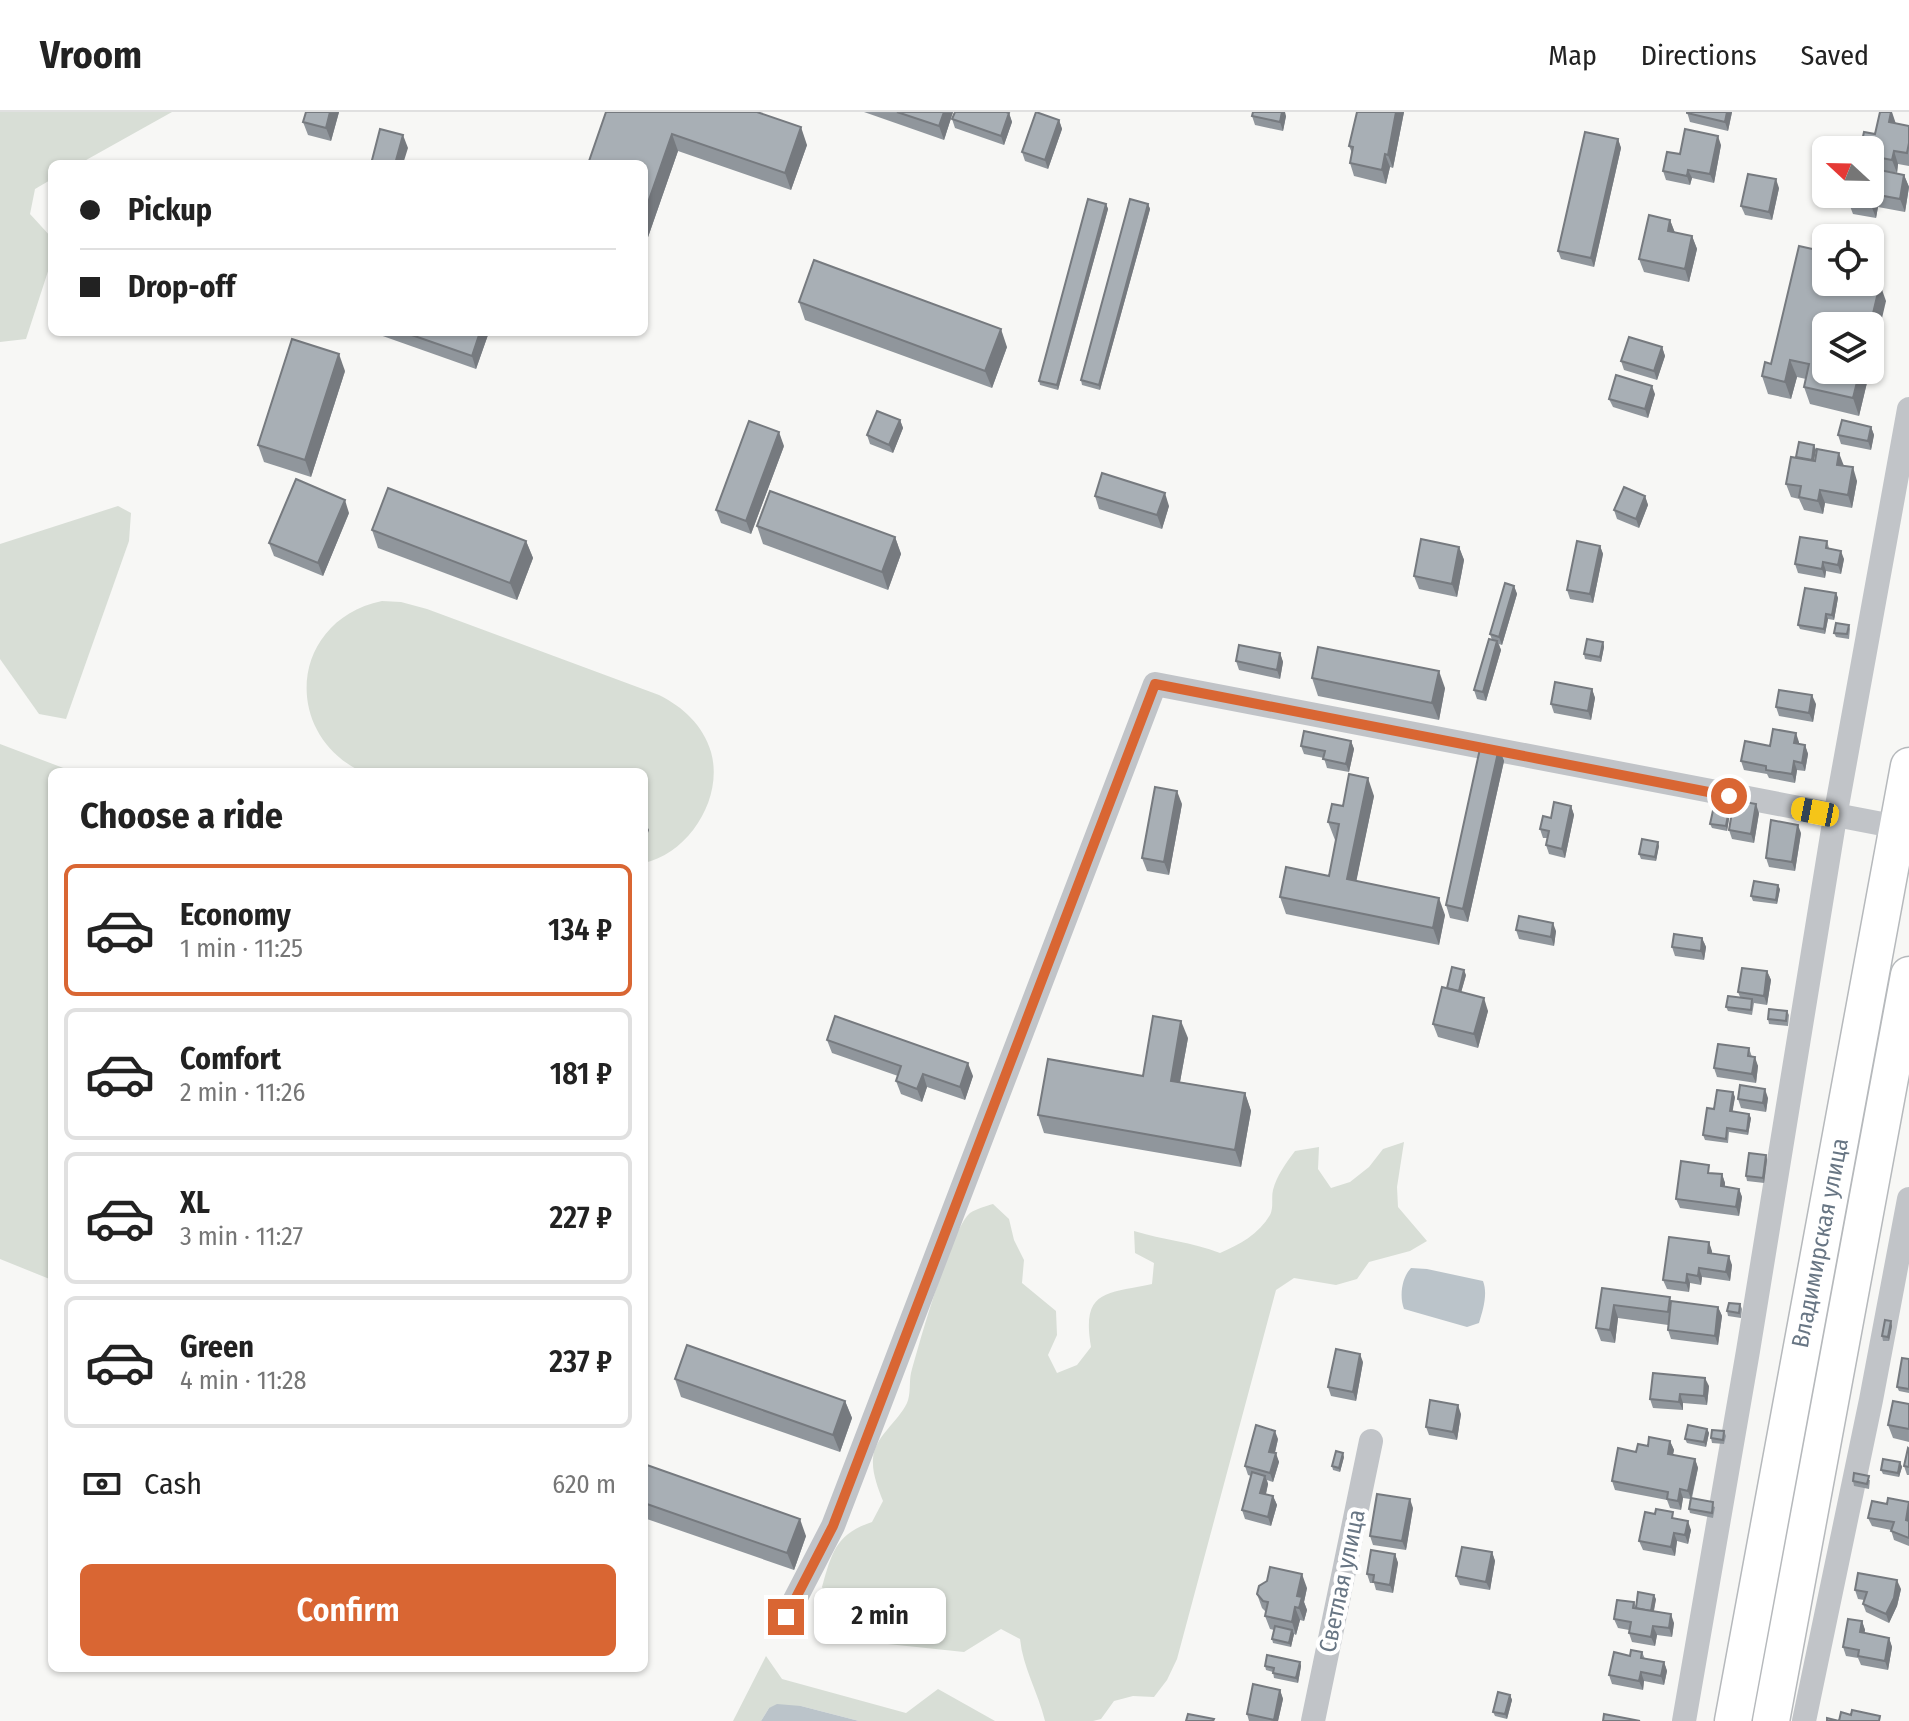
<!DOCTYPE html>
<html lang="en">
<head>
<meta charset="utf-8">
<style>
  :root { --surface:#fff; --page:#f2f2f2; --text:#222; --muted:#767676; --line:#e0e0e0; --accent:#d96633 }
  body { margin:0; font-family:"Fira Sans Condensed",sans-serif; background:var(--page); color:var(--text); height:100vh; display:flex; flex-direction:column; font-size:30px; white-space:nowrap }
  * { box-sizing:border-box; margin:0 }
  p { font-size:26px; color:var(--muted) }
  .icon { flex:none; width:44px; height:44px; fill:none; stroke:currentColor; stroke-width:2; stroke-linecap:round; stroke-linejoin:round }
  .map { position:relative; flex:1; overflow:hidden }
  .drawer { position:absolute; left:48px; top:656px; width:600px; height:904px; display:flex; flex-direction:column; background:var(--surface); border-radius:12px; box-shadow:0 2px 6px #0004 }
  .drawer>* { flex:none }
  .banner { position:absolute; left:48px; top:48px; width:600px; height:176px; border-radius:12px; box-shadow:0 2px 6px #0004; display:grid; align-content:center; height:176px; padding:0 32px; background:var(--surface) }
  .needle { width:52px; rotate:292deg }
  .fabs { position:absolute; left:1812px; top:24px; display:grid; gap:16px }
  .fabs a { display:grid; place-items:center; width:72px; height:72px; border-radius:12px; background:var(--surface); box-shadow:0 2px 6px #0004; font-size:40px }
  .end { position:absolute; width:36px; height:36px; margin:-18px; border:10px solid #d96633; background:#fff; box-shadow:0 0 0 4px #fff }
  .from { border-radius:50% }
  .bubble { position:absolute; height:56px; border-radius:12px; background:var(--surface); box-shadow:0 2px 6px #0004; font-size:26px; font-weight:600; line-height:56px; text-align:center }
  .car { position:absolute; width:24px; height:48px; margin:-24px -12px; border-radius:10px; box-shadow:0 0 6px 2px #0007; background:linear-gradient(#f5c518 24%,#345 0 40%,#f5c518 0 76%,#345 0 86%,#f5c518 0) }
  .banner b { display:flex; align-items:center; gap:28px; height:76px; font-size:30px }
  .banner b+b { border-top:2px solid var(--line) }
  .banner i { width:20px; height:20px; background:var(--text) }
  ul { padding:0; list-style:none }
  li { display:flex; align-items:center; gap:24px; height:132px; margin:0 16px 12px; padding:0 16px; border:4px solid var(--line); border-radius:12px }
  li div { flex:1 }
  li b { display:block; font-size:30px }
  li em { font-style:normal; font-weight:600 }
  li.active { border-color:var(--accent) }
  li>.icon { width:72px; height:72px; stroke-width:1.5 }
  h2 { padding:0 32px; font-size:36px; line-height:96px }
  .pay { display:flex; align-items:center; gap:20px; height:88px; padding:0 32px; font-size:30px }
  .pay p { margin-inline-start:auto }
  .action { display:flex; gap:16px; margin-top:auto; padding:16px 32px }
  .action a { flex:1; height:92px; border-radius:12px; background:var(--accent); color:#fff; font-size:32px; font-weight:600; line-height:92px; text-align:center }
  header { display:flex; align-items:center; gap:48px; box-sizing:border-box; height:112px; padding:0 40px; background:var(--surface); border-bottom:2px solid var(--line) }
  header strong { font-size:38px }
  nav { display:flex; gap:44px; margin-inline-start:auto; font-size:28px }
  .map>svg:first-child { display:block }
  .green { fill:#d8ded6 }
  .water { fill:#bbc4ca }
  .lines { fill:none; stroke-linecap:round; stroke-linejoin:round }
  .highway-casing { stroke:#b6b9bc; stroke-width:39 }
  .minor { stroke:#c1c4c8; stroke-width:24 }
  .highway { stroke:#fff; stroke-width:36 }
  .wall { fill:#90969c }
  .shaded-wall { fill:#767a7f }
  .building { fill:#a8afb5; stroke:#767a7f; stroke-width:2 }
  .route { stroke:#d96633; stroke-width:10 }
  .labels { text-anchor:middle; stroke-width:8; stroke-linejoin:round; paint-order:stroke }
  .street-label { font-size:24px; fill:#687684; stroke:#fff }
</style>
</head>
<body>
<header>
<strong>Vroom</strong>
<nav><a>Map</a><a>Directions</a><a>Saved</a></nav>
</header>
<div class="map">
<svg width="1909" height="1609" viewBox="0 0 1909 1609">
  <rect width="100%" height="100%" fill="#f7f7f5"/>
  <!-- green -->
  <g class="green">
    <polygon points="0,0 172,0 79,52 52,52 52,67 35,77 30,102 52,126 52,147 26,227 0,230"/>
    <polygon points="118,394 131,401 129,429 66,607 39,602 0,547 0,432"/>
    <path d="M382 489 401 490 427 497 659 583C683 595 703 613 711 640 724 686 689 741 644 751V660H362C280 620 291 508 382 489Z"/>
    <polygon points="0,632 74,660 52,660 52,1168 0,1147"/>
    <path d="M1404 1030 1397 1075 1398 1095 1427 1129 1410 1139 1369 1150 1357 1167 1336 1173 1294 1166 1276 1178 1177 1547 1167 1568 1154 1585 1133 1584 1114 1589 1101 1607 1093 1609H1045C1038 1580 1023 1556 1020 1527L1001 1517 964 1540 859 1529 842 1515 822 1475C832 1440 836 1422 872 1410L883 1389C878 1376 872 1361 873 1347 874 1325 898 1310 907 1291 911 1282 909 1270 911 1261 919 1232 951 1117 970 1101 976 1097 986 1094 993 1092L1009 1107 1014 1128 1024 1148 1022 1171 1056 1199 1057 1223 1048 1243 1057 1261 1077 1253 1091 1235C1081 1177 1107 1182 1152 1172L1154 1151 1135 1141 1134 1119C1163 1128 1192 1130 1220 1141 1239 1133 1259 1122 1270 1103 1274 1095 1271 1086 1273 1078 1277 1063 1286 1051 1295 1039L1319 1035 1318 1057 1331 1076 1350 1070 1369 1055 1383 1037Z"/>
    <polygon points="766,1544 782,1567 906,1601 938,1577 995,1609 859,1609 801,1594 769,1596 761,1609 733,1609"/>
  </g>
  <!-- water -->
  <g class="water">
    <path d="M1411 1156 1427 1157 1483 1169C1488 1182 1483 1198 1479 1211L1467 1215 1404 1197C1399 1184 1402 1165 1411 1156Z"/>
    <polygon points="777,1592 801,1594 859,1609 761,1609 769,1596"/>
  </g>
  <g class="lines">
    <!-- highway casing -->
    <g class="highway-casing">
      <g id="highway">
        <polyline points="1733,1609 1909,654"/>
        <polyline points="1771,1609 1909,863"/>
      </g>
    </g>
    <!-- minor -->
    <g class="minor">
      <polyline points="786,1505 833,1414 1155,572 1898,715"/>
      <polyline points="1313,1609 1371,1329"/>
      <polyline points="1684,1609 1748,1239 1835,705 1909,297"/>
      <polyline points="1804,1609 1871,1288 1909,1087"/>
    </g>
    <!-- highway -->
    <use href="#highway" class="highway"/>
  </g>
  <!-- wall -->
  <g class="wall">
    <polygon points="339,0 331,29 308,23 303,10"/>
    <polygon points="606,0 807,33 791,78 678,39 647,128 644,126 644,52"/>
    <polygon points="864,0 953,0 944,28"/>
    <polygon points="1357,0 1404,0 1393,56 1390,55 1386,72 1354,64 1350,51 1352,41 1349,34"/>
    <polygon points="1687,0 1732,0 1728,19 1690,10"/>
    <polygon points="1009,1 1012,10 1004,33 955,16 952,7"/>
    <polygon points="1252,4 1286,4 1283,19 1255,13"/>
    <polygon points="1059,8 1062,17 1048,57 1025,49 1022,40"/>
    <polygon points="1896,12 1909,14 1909,54 1898,52 1897,61 1876,57 1875,53 1870,52 1870,38 1875,22"/>
    <polygon points="1618,27 1621,36 1594,155 1561,147 1558,139"/>
    <polygon points="1721,33 1714,71 1692,66 1690,73 1666,68 1663,59 1680,42"/>
    <polygon points="1904,63 1909,75 1905,100 1878,95 1876,106 1853,102 1848,89"/>
    <polygon points="1779,76 1772,108 1745,103 1741,94"/>
    <polygon points="1106,92 1108,97 1058,278 1040,273 1039,269"/>
    <polygon points="1148,92 1150,97 1100,278 1082,273 1081,268"/>
    <polygon points="1670,108 1675,121 1692,124 1697,137 1689,170 1644,160 1639,147"/>
    <polygon points="1826,170 1886,189 1826,258 1870,258 1859,304 1810,292 1804,275 1806,267 1797,265 1791,287 1768,282 1762,264"/>
    <polygon points="799,190 1007,235 992,276 805,208"/>
    <polygon points="376,220 489,220 476,257 377,222"/>
    <polygon points="1662,235 1665,244 1657,268 1624,258 1621,249"/>
    <polygon points="345,259 311,365 264,350 258,333"/>
    <polygon points="1655,282 1648,306 1613,295 1609,287"/>
    <polygon points="900,308 903,316 893,341 870,332 867,323"/>
    <polygon points="1871,315 1874,323 1871,338 1841,332 1838,323"/>
    <polygon points="1814,333 1816,338 1814,349 1844,354 1857,369 1852,396 1825,391 1823,402 1804,398 1799,387 1791,385 1786,372 1796,345"/>
    <polygon points="784,334 751,422 721,411 716,398"/>
    <polygon points="1095,384 1169,394 1162,417 1099,397"/>
    <polygon points="1645,384 1648,393 1639,416 1617,407 1614,398"/>
    <polygon points="349,401 323,464 274,444 269,431"/>
    <polygon points="757,414 895,425 901,442 888,478 763,432"/>
    <polygon points="372,418 526,429 533,446 517,488 378,436"/>
    <polygon points="1827,429 1829,436 1844,447 1841,462 1826,459 1825,466 1798,461 1795,452"/>
    <polygon points="1600,434 1603,442 1593,491 1570,487 1567,478"/>
    <polygon points="1459,435 1464,448 1457,485 1419,477 1414,464"/>
    <polygon points="1514,474 1517,482 1502,533 1499,532 1501,538 1486,589 1477,587 1474,578 1492,528 1490,522"/>
    <polygon points="1836,481 1838,486 1834,508 1828,507 1825,522 1800,517 1798,513"/>
    <polygon points="1849,513 1850,517 1849,527 1836,525 1834,521"/>
    <polygon points="1603,530 1604,535 1601,550 1585,547 1584,542"/>
    <polygon points="1280,541 1283,550 1280,567 1239,558 1236,549"/>
    <polygon points="1312,566 1445,576 1439,608 1318,584"/>
    <polygon points="1592,577 1595,586 1591,608 1554,601 1551,592"/>
    <polygon points="1816,592 1813,610 1779,604 1776,595"/>
    <polygon points="1351,629 1354,637 1349,660 1327,656 1324,646 1304,642 1301,634"/>
    <polygon points="1799,630 1799,632 1805,633 1808,642 1805,659 1797,658 1795,671 1769,666 1767,662 1744,658 1741,649 1770,634"/>
    <polygon points="1499,636 1504,649 1468,810 1450,806 1446,793"/>
    <polygon points="1374,684 1356,769 1445,803 1439,833 1286,802 1280,785 1329,764 1336,728 1335,728 1328,710 1343,694"/>
    <polygon points="1182,692 1169,763 1147,759 1142,746"/>
    <polygon points="1571,694 1574,703 1565,746 1549,742 1546,733 1547,726 1543,726 1540,717 1551,706"/>
    <polygon points="1730,701 1727,719 1712,716 1710,712"/>
    <polygon points="1759,701 1754,731 1732,727 1729,718"/>
    <polygon points="1801,721 1795,759 1769,755 1766,746"/>
    <polygon points="1659,734 1656,749 1641,747 1639,742"/>
    <polygon points="1780,777 1777,792 1753,789 1751,784"/>
    <polygon points="1516,818 1556,819 1554,834 1519,827"/>
    <polygon points="1702,826 1706,835 1704,848 1675,844 1672,835"/>
    <polygon points="1767,859 1771,868 1767,893 1754,891 1752,903 1728,899 1726,895 1740,885 1738,880"/>
    <polygon points="1466,863 1461,880 1488,899 1478,936 1438,925 1433,912 1447,876"/>
    <polygon points="1787,899 1789,903 1788,914 1769,912 1768,907"/>
    <polygon points="1188,926 1180,970 1245,981 1251,999 1241,1055 1044,1021 1038,1003 1143,964"/>
    <polygon points="827,928 973,964 965,988 927,975 922,990 901,982 896,969 898,964 832,941"/>
    <polygon points="1749,936 1752,945 1758,954 1756,971 1717,965 1714,956"/>
    <polygon points="1735,985 1732,999 1751,1006 1748,1023 1729,1020 1728,1031 1705,1028 1703,1023 1714,997"/>
    <polygon points="1768,986 1766,1000 1741,996 1738,987"/>
    <polygon points="1766,1043 1767,1048 1764,1071 1747,1069 1746,1064"/>
    <polygon points="1712,1061 1722,1062 1725,1071 1725,1075 1739,1077 1742,1085 1739,1104 1680,1096 1676,1087"/>
    <polygon points="1709,1130 1712,1142 1732,1153 1730,1169 1702,1165 1701,1173 1690,1171 1689,1180 1667,1177 1663,1168"/>
    <polygon points="1602,1176 1671,1189 1718,1195 1722,1204 1718,1233 1671,1227 1668,1218 1668,1213 1618,1206 1615,1231 1601,1229 1596,1216"/>
    <polygon points="1740,1192 1742,1197 1741,1206 1728,1204 1727,1199"/>
    <polygon points="1892,1214 1889,1229 1883,1229 1882,1224"/>
    <polygon points="1909,1247 1909,1281 1899,1279 1897,1275"/>
    <polygon points="1363,1250 1356,1289 1331,1284 1328,1275"/>
    <polygon points="675,1267 845,1289 852,1306 840,1340 681,1285"/>
    <polygon points="1709,1274 1707,1293 1683,1291 1683,1298 1653,1296 1650,1287"/>
    <polygon points="1909,1292 1909,1330 1893,1326 1888,1313"/>
    <polygon points="1461,1302 1457,1328 1429,1323 1426,1315"/>
    <polygon points="1707,1317 1709,1321 1706,1335 1687,1331 1685,1327"/>
    <polygon points="1724,1319 1726,1324 1724,1332 1712,1331 1711,1326"/>
    <polygon points="1278,1327 1275,1341 1279,1350 1273,1370 1267,1368 1268,1372 1266,1382 1273,1384 1277,1393 1271,1414 1245,1407 1242,1398 1251,1364 1248,1363 1245,1354"/>
    <polygon points="1670,1329 1674,1338 1673,1343 1695,1347 1698,1356 1692,1386 1715,1395 1713,1406 1690,1401 1689,1397 1690,1387 1683,1386 1681,1398 1670,1396 1667,1388 1615,1378 1612,1369 1636,1340 1648,1334"/>
    <polygon points="1909,1337 1909,1363 1907,1363 1904,1354"/>
    <polygon points="1344,1345 1340,1360 1333,1358 1332,1354"/>
    <polygon points="1900,1350 1902,1355 1899,1365 1883,1362 1881,1358"/>
    <polygon points="644,1352 806,1424 794,1458 644,1406"/>
    <polygon points="1870,1368 1869,1377 1854,1374 1853,1369"/>
    <polygon points="1909,1390 1909,1434 1894,1428 1891,1418 1872,1414 1868,1406 1887,1392"/>
    <polygon points="1413,1396 1406,1438 1373,1433 1370,1424"/>
    <polygon points="1675,1406 1691,1418 1688,1432 1677,1429 1675,1444 1643,1438 1639,1429"/>
    <polygon points="1492,1440 1495,1449 1490,1478 1460,1473 1456,1464"/>
    <polygon points="1395,1442 1398,1451 1393,1481 1376,1478 1374,1471 1370,1471 1367,1462"/>
    <polygon points="1307,1476 1304,1490 1307,1498 1304,1509 1300,1508 1296,1523 1294,1522 1291,1535 1273,1531 1272,1527 1274,1518 1270,1517 1265,1504 1266,1500 1262,1496 1257,1482"/>
    <polygon points="1901,1477 1897,1494 1889,1511 1866,1500 1863,1492 1864,1488 1858,1487 1855,1478"/>
    <polygon points="1656,1487 1654,1499 1674,1511 1672,1525 1657,1523 1655,1534 1632,1530 1629,1521 1629,1518 1618,1516 1614,1507 1634,1490 1636,1495"/>
    <polygon points="1862,1509 1865,1518 1864,1521 1889,1526 1892,1535 1888,1558 1861,1553 1858,1546 1846,1544 1843,1535"/>
    <polygon points="1642,1540 1645,1547 1664,1550 1667,1559 1664,1573 1644,1569 1643,1578 1612,1572 1609,1563 1630,1544"/>
    <polygon points="1300,1550 1301,1554 1298,1571 1274,1566 1273,1560 1266,1558 1265,1554"/>
    <polygon points="1280,1578 1283,1587 1278,1609 1249,1609 1247,1602"/>
    <polygon points="1510,1583 1512,1588 1507,1607 1495,1604 1493,1600"/>
  </g>
  <!-- shaded-wall -->
  <g class="shaded-wall">
    <polygon points="330,0 339,0 331,29 326,16"/>
    <polygon points="944,0 953,0 944,28 939,14"/>
    <polygon points="1282,0 1285,0 1286,4 1283,19 1280,10"/>
    <polygon points="1396,0 1404,0 1393,56 1388,43"/>
    <polygon points="1727,0 1732,0 1728,19 1725,10"/>
    <polygon points="1891,0 1892,0 1896,12 1889,10"/>
    <polygon points="1009,1 1012,10 1004,33 1001,24"/>
    <polygon points="1059,8 1062,17 1048,57 1045,48"/>
    <polygon points="801,15 807,33 791,78 785,61"/>
    <polygon points="672,22 678,39 647,128 644,118 644,102"/>
    <polygon points="403,23 408,36 403,52 395,52"/>
    <polygon points="1718,24 1721,33 1714,71 1710,62"/>
    <polygon points="1618,27 1621,36 1594,155 1591,146"/>
    <polygon points="1894,39 1898,52 1897,61 1892,48"/>
    <polygon points="1385,42 1390,55 1386,72 1382,58"/>
    <polygon points="1688,58 1692,66 1690,73 1687,64"/>
    <polygon points="1904,63 1909,75 1905,100 1900,87"/>
    <polygon points="1776,67 1779,76 1772,108 1769,100"/>
    <polygon points="1873,82 1878,95 1876,106 1871,93"/>
    <polygon points="1106,92 1108,97 1058,278 1057,273"/>
    <polygon points="1148,92 1150,97 1100,278 1099,273"/>
    <polygon points="1670,108 1675,121 1668,119"/>
    <polygon points="1692,124 1697,137 1689,170 1685,157"/>
    <polygon points="1880,172 1886,189 1870,258 1870,214"/>
    <polygon points="1001,217 1007,235 992,276 985,259"/>
    <polygon points="480,220 489,220 476,257 472,244"/>
    <polygon points="1662,235 1665,244 1657,268 1654,259"/>
    <polygon points="339,242 345,259 311,365 305,348"/>
    <polygon points="1790,248 1797,265 1791,287 1785,270"/>
    <polygon points="1860,258 1870,258 1859,304 1853,286"/>
    <polygon points="1652,274 1655,282 1648,306 1645,297"/>
    <polygon points="900,308 903,316 893,341 889,333"/>
    <polygon points="1871,315 1874,323 1871,338 1868,329"/>
    <polygon points="779,320 784,334 751,422 746,409"/>
    <polygon points="1814,333 1816,338 1813,353 1812,348"/>
    <polygon points="1839,341 1844,354 1837,353"/>
    <polygon points="1853,355 1857,369 1852,396 1848,383"/>
    <polygon points="1820,378 1825,391 1823,402 1818,389"/>
    <polygon points="1165,381 1169,394 1162,417 1157,403"/>
    <polygon points="1645,384 1648,393 1639,416 1636,407"/>
    <polygon points="345,388 349,401 323,464 318,451"/>
    <polygon points="895,425 901,442 888,478 882,460"/>
    <polygon points="526,429 533,446 517,488 510,471"/>
    <polygon points="1600,434 1603,442 1593,491 1590,482"/>
    <polygon points="1459,435 1464,448 1457,485 1452,472"/>
    <polygon points="1841,439 1844,447 1841,462 1838,453"/>
    <polygon points="1823,450 1826,459 1825,466 1822,457"/>
    <polygon points="1514,474 1517,482 1502,533 1499,525"/>
    <polygon points="1836,481 1838,486 1834,508 1832,503"/>
    <polygon points="1826,502 1828,507 1825,522 1824,517"/>
    <polygon points="1497,529 1501,538 1486,589 1483,580"/>
    <polygon points="1603,530 1604,535 1601,550 1600,545"/>
    <polygon points="1280,541 1283,550 1280,567 1277,558"/>
    <polygon points="1439,559 1445,576 1439,608 1432,591"/>
    <polygon points="1592,577 1595,586 1591,608 1588,599"/>
    <polygon points="1812,583 1816,592 1813,610 1809,601"/>
    <polygon points="1796,621 1799,630 1797,640 1794,631"/>
    <polygon points="1351,629 1354,637 1349,660 1346,652"/>
    <polygon points="1805,633 1808,642 1805,659 1802,651"/>
    <polygon points="1499,636 1504,649 1468,810 1463,797"/>
    <polygon points="1794,649 1797,658 1795,671 1792,662"/>
    <polygon points="1368,666 1374,684 1353,785 1347,767"/>
    <polygon points="1177,679 1182,692 1169,763 1164,750"/>
    <polygon points="1756,692 1759,701 1754,731 1751,722"/>
    <polygon points="1571,694 1574,703 1565,746 1562,737"/>
    <polygon points="1729,697 1730,701 1727,719 1726,714"/>
    <polygon points="1798,713 1801,721 1795,759 1792,750"/>
    <polygon points="647,714 649,718 644,732 644,723"/>
    <polygon points="1658,730 1659,734 1656,749 1655,745"/>
    <polygon points="1778,773 1780,777 1777,792 1776,788"/>
    <polygon points="1439,786 1445,803 1439,833 1433,816"/>
    <polygon points="1553,811 1556,819 1554,834 1551,825"/>
    <polygon points="1702,826 1706,835 1704,848 1701,839"/>
    <polygon points="1464,858 1466,863 1459,888 1458,884"/>
    <polygon points="1767,859 1771,868 1767,893 1764,884"/>
    <polygon points="1484,886 1488,899 1478,936 1474,922"/>
    <polygon points="1181,909 1188,926 1177,986 1171,969"/>
    <polygon points="1755,945 1758,954 1756,971 1752,962"/>
    <polygon points="968,951 973,964 965,988 960,975"/>
    <polygon points="923,962 927,975 922,990 917,977"/>
    <polygon points="1765,977 1768,986 1766,1000 1763,991"/>
    <polygon points="1733,980 1735,985 1732,1003 1730,999"/>
    <polygon points="1245,981 1251,999 1241,1055 1235,1038"/>
    <polygon points="1749,1002 1751,1006 1748,1023 1747,1019"/>
    <polygon points="1766,1043 1767,1048 1764,1071 1763,1066"/>
    <polygon points="1722,1062 1725,1071 1724,1083 1721,1074"/>
    <polygon points="1739,1077 1742,1085 1739,1104 1736,1095"/>
    <polygon points="1709,1130 1712,1139 1711,1150 1708,1141"/>
    <polygon points="1729,1144 1732,1153 1730,1169 1726,1160"/>
    <polygon points="1699,1156 1702,1165 1701,1173 1698,1164"/>
    <polygon points="1687,1162 1690,1171 1689,1180 1686,1171"/>
    <polygon points="1614,1193 1618,1206 1615,1231 1610,1218"/>
    <polygon points="1718,1195 1722,1204 1718,1233 1715,1224"/>
    <polygon points="1891,1209 1892,1214 1889,1229 1888,1225"/>
    <polygon points="1360,1242 1363,1250 1356,1289 1353,1280"/>
    <polygon points="1705,1266 1709,1274 1707,1293 1704,1284"/>
    <polygon points="1680,1282 1683,1291 1683,1298 1679,1290"/>
    <polygon points="845,1289 852,1306 840,1340 833,1323"/>
    <polygon points="1458,1293 1461,1302 1457,1328 1453,1320"/>
    <polygon points="1707,1317 1709,1321 1706,1335 1704,1330"/>
    <polygon points="1275,1319 1278,1327 1273,1348 1269,1340"/>
    <polygon points="1670,1329 1674,1338 1671,1350 1668,1342"/>
    <polygon points="1276,1341 1279,1350 1273,1370 1270,1361"/>
    <polygon points="1343,1341 1344,1345 1340,1360 1339,1356"/>
    <polygon points="1695,1347 1698,1356 1691,1387 1688,1379"/>
    <polygon points="1900,1350 1902,1355 1899,1365 1898,1361"/>
    <polygon points="1265,1364 1268,1372 1264,1390 1260,1381"/>
    <polygon points="1680,1377 1683,1386 1681,1398 1678,1389"/>
    <polygon points="1273,1384 1277,1393 1271,1414 1268,1405"/>
    <polygon points="1410,1387 1413,1396 1406,1438 1402,1429"/>
    <polygon points="1909,1390 1909,1417 1906,1408"/>
    <polygon points="800,1407 806,1424 794,1458 787,1441"/>
    <polygon points="1688,1409 1691,1418 1688,1432 1685,1423"/>
    <polygon points="1674,1421 1677,1429 1675,1444 1671,1435"/>
    <polygon points="1492,1440 1495,1449 1490,1478 1486,1470"/>
    <polygon points="1395,1442 1398,1451 1393,1481 1390,1473"/>
    <polygon points="1302,1462 1307,1476 1304,1490 1307,1498 1304,1509 1299,1496 1297,1484"/>
    <polygon points="1897,1468 1901,1477 1897,1494 1889,1511 1886,1502"/>
    <polygon points="1654,1483 1656,1487 1652,1507 1651,1503"/>
    <polygon points="1295,1495 1300,1508 1296,1523 1292,1510"/>
    <polygon points="1671,1502 1674,1511 1672,1525 1669,1516"/>
    <polygon points="1862,1509 1865,1518 1863,1529 1860,1520"/>
    <polygon points="1653,1514 1657,1523 1655,1534 1651,1525"/>
    <polygon points="1292,1518 1294,1522 1291,1535 1289,1531"/>
    <polygon points="1889,1526 1892,1535 1888,1558 1885,1549"/>
    <polygon points="1300,1550 1301,1554 1298,1571 1296,1566"/>
    <polygon points="1664,1550 1667,1559 1664,1573 1661,1564"/>
    <polygon points="1641,1560 1644,1569 1643,1578 1639,1569"/>
    <polygon points="1280,1578 1283,1587 1278,1609 1274,1609"/>
    <polygon points="1510,1583 1512,1588 1507,1607 1505,1602"/>
  </g>
  <!-- building -->
  <g class="building">
    <polygon points="306,0 330,0 326,16 303,10"/>
    <polygon points="606,0 757,0 801,15 785,61 672,22 644,102 644,52 588,52"/>
    <polygon points="897,0 944,0 939,14"/>
    <polygon points="955,0 1006,0 1009,1 1001,24 952,7"/>
    <polygon points="1036,0 1059,8 1045,48 1022,40"/>
    <polygon points="1253,0 1282,0 1280,10 1252,4"/>
    <polygon points="1357,0 1396,0 1388,43 1385,42 1382,58 1350,51 1353,35 1349,34"/>
    <polygon points="1687,0 1727,0 1725,10 1687,1"/>
    <polygon points="1880,0 1891,0 1889,10 1909,14 1909,31 1907,41 1894,39 1892,48 1871,44 1872,40 1870,40 1870,38 1860,38 1864,20 1875,22"/>
    <polygon points="380,17 403,23 395,52 371,52"/>
    <polygon points="1685,17 1718,24 1710,62 1688,58 1687,64 1663,59 1667,40 1680,42"/>
    <polygon points="1585,20 1618,27 1591,146 1558,139"/>
    <polygon points="1870,56 1904,63 1900,87 1873,82 1871,93 1848,89 1850,82 1870,82"/>
    <polygon points="1748,62 1776,67 1769,100 1741,94"/>
    <polygon points="1088,87 1106,92 1057,273 1039,269"/>
    <polygon points="1130,87 1148,92 1099,273 1081,268"/>
    <polygon points="1649,103 1670,108 1668,119 1692,124 1685,157 1639,147"/>
    <polygon points="1799,134 1826,140 1826,170 1870,170 1880,172 1870,214 1826,214 1826,258 1860,258 1853,286 1804,275 1809,252 1790,248 1785,270 1762,264 1765,250 1771,252"/>
    <polygon points="814,148 1001,217 985,259 799,190"/>
    <polygon points="403,220 480,220 472,244"/>
    <polygon points="1629,225 1662,235 1654,259 1621,249"/>
    <polygon points="292,227 339,242 305,348 258,333"/>
    <polygon points="1616,263 1652,274 1645,297 1609,287"/>
    <polygon points="877,299 900,308 889,333 867,323"/>
    <polygon points="1842,308 1871,315 1868,329 1838,323"/>
    <polygon points="749,309 779,320 746,409 716,398"/>
    <polygon points="1799,330 1814,333 1812,348 1796,345"/>
    <polygon points="1817,337 1839,341 1837,353 1853,355 1848,383 1820,378 1818,389 1799,385 1801,374 1786,372 1791,345 1815,349"/>
    <polygon points="1102,361 1165,381 1157,403 1095,384"/>
    <polygon points="296,367 345,388 318,451 269,431"/>
    <polygon points="1624,375 1645,384 1636,407 1614,398"/>
    <polygon points="388,376 526,429 510,471 372,418"/>
    <polygon points="770,379 895,425 882,460 757,414"/>
    <polygon points="1800,425 1827,429 1826,436 1841,439 1838,453 1823,450 1822,457 1795,452"/>
    <polygon points="1421,427 1459,435 1452,472 1414,464"/>
    <polygon points="1577,429 1600,434 1590,482 1567,478"/>
    <polygon points="1505,471 1514,474 1499,525 1490,522"/>
    <polygon points="1805,476 1836,481 1832,503 1826,502 1824,517 1798,513"/>
    <polygon points="1836,511 1849,513 1847,522 1834,521"/>
    <polygon points="1489,527 1497,529 1483,580 1474,578"/>
    <polygon points="1587,527 1603,530 1600,545 1584,542"/>
    <polygon points="1239,533 1280,541 1277,558 1236,549"/>
    <polygon points="1318,535 1439,559 1432,591 1312,566"/>
    <polygon points="1555,570 1592,577 1588,599 1551,592"/>
    <polygon points="1779,578 1812,583 1809,601 1776,595"/>
    <polygon points="1773,617 1796,621 1794,631 1805,633 1802,651 1794,649 1792,662 1766,658 1766,654 1741,649 1745,629 1770,634"/>
    <polygon points="1304,619 1351,629 1346,652 1323,647 1325,639 1301,634"/>
    <polygon points="1481,632 1499,636 1463,797 1446,793"/>
    <polygon points="1349,662 1368,666 1347,767 1439,786 1433,816 1280,785 1286,755 1329,764 1339,712 1328,710 1332,692 1343,694"/>
    <polygon points="1155,675 1177,679 1164,750 1142,746"/>
    <polygon points="1734,688 1756,692 1751,722 1729,718"/>
    <polygon points="1554,690 1571,694 1562,737 1546,733 1549,719 1540,717 1543,704 1551,706"/>
    <polygon points="1714,694 1729,697 1726,714 1710,712"/>
    <polygon points="1771,708 1798,713 1792,750 1766,746"/>
    <polygon points="1642,727 1658,730 1655,745 1639,742"/>
    <polygon points="1754,769 1778,773 1776,788 1751,784"/>
    <polygon points="1519,804 1553,811 1551,825 1516,818"/>
    <polygon points="1674,822 1702,826 1701,839 1672,835"/>
    <polygon points="1452,855 1464,858 1459,879 1447,876"/>
    <polygon points="1742,856 1767,859 1764,884 1738,880"/>
    <polygon points="1442,875 1484,886 1474,922 1433,912"/>
    <polygon points="1728,884 1752,887 1751,898 1726,895"/>
    <polygon points="1769,897 1787,899 1786,909 1768,907"/>
    <polygon points="835,904 968,951 960,975 923,962 917,977 896,969 901,954 827,928"/>
    <polygon points="1153,904 1181,909 1171,969 1245,981 1235,1038 1038,1003 1048,947 1143,964"/>
    <polygon points="1718,932 1749,936 1748,944 1755,945 1752,962 1714,956"/>
    <polygon points="1740,973 1765,977 1763,991 1738,987"/>
    <polygon points="1717,978 1733,980 1730,999 1749,1002 1747,1019 1727,1016 1726,1027 1703,1023 1707,996 1714,997"/>
    <polygon points="1749,1041 1766,1043 1763,1066 1746,1064"/>
    <polygon points="1681,1049 1709,1053 1708,1061 1722,1062 1721,1074 1739,1077 1736,1095 1676,1087"/>
    <polygon points="1669,1125 1709,1130 1708,1141 1729,1144 1726,1160 1699,1156 1698,1164 1687,1162 1686,1171 1663,1168"/>
    <polygon points="1602,1176 1670,1185 1668,1200 1614,1193 1610,1218 1596,1216"/>
    <polygon points="1671,1189 1718,1195 1715,1224 1668,1218"/>
    <polygon points="1729,1191 1740,1192 1739,1201 1727,1199"/>
    <polygon points="1885,1208 1891,1209 1888,1225 1882,1224"/>
    <polygon points="687,1233 845,1289 833,1323 675,1267"/>
    <polygon points="1336,1237 1360,1242 1353,1280 1328,1275"/>
    <polygon points="1902,1246 1909,1247 1909,1277 1897,1275"/>
    <polygon points="1653,1261 1705,1266 1704,1284 1680,1282 1679,1290 1650,1287"/>
    <polygon points="1430,1288 1458,1293 1453,1320 1426,1315"/>
    <polygon points="1893,1289 1909,1292 1909,1317 1888,1313"/>
    <polygon points="1256,1313 1275,1319 1269,1340 1276,1341 1270,1361 1245,1354"/>
    <polygon points="1688,1313 1707,1317 1704,1330 1685,1327"/>
    <polygon points="1712,1318 1724,1319 1723,1328 1711,1326"/>
    <polygon points="1649,1325 1670,1329 1668,1342 1695,1347 1688,1379 1680,1377 1678,1389 1667,1387 1668,1380 1612,1369 1618,1336 1636,1340 1638,1332 1648,1334"/>
    <polygon points="1908,1336 1909,1337 1909,1355 1904,1354"/>
    <polygon points="1336,1339 1343,1341 1339,1356 1332,1354"/>
    <polygon points="1883,1347 1900,1350 1898,1361 1881,1358"/>
    <polygon points="644,1352 800,1407 787,1441 644,1391"/>
    <polygon points="1252,1360 1265,1364 1260,1381 1273,1384 1268,1405 1242,1398"/>
    <polygon points="1854,1361 1869,1364 1867,1372 1853,1369"/>
    <polygon points="1377,1382 1410,1387 1402,1429 1370,1424"/>
    <polygon points="1691,1386 1713,1390 1712,1401 1689,1397"/>
    <polygon points="1888,1386 1909,1390 1906,1408 1909,1409 1909,1426 1891,1419 1894,1410 1868,1406 1872,1389 1887,1392"/>
    <polygon points="1656,1397 1673,1400 1672,1406 1688,1409 1685,1423 1674,1421 1671,1435 1639,1429 1645,1400 1655,1402"/>
    <polygon points="1462,1435 1492,1440 1486,1470 1456,1464"/>
    <polygon points="1371,1438 1395,1442 1390,1473 1373,1470 1374,1463 1367,1462"/>
    <polygon points="1270,1455 1302,1462 1297,1484 1302,1485 1299,1496 1295,1495 1292,1510 1265,1504 1268,1490 1263,1489 1257,1482 1259,1474 1267,1469"/>
    <polygon points="1858,1461 1897,1468 1894,1486 1886,1502 1863,1492 1867,1480 1855,1478"/>
    <polygon points="1638,1480 1654,1483 1651,1499 1636,1496"/>
    <polygon points="1617,1488 1634,1490 1633,1496 1671,1502 1669,1516 1653,1514 1651,1525 1629,1521 1631,1510 1614,1507"/>
    <polygon points="1848,1507 1862,1509 1860,1520 1889,1526 1885,1549 1858,1544 1859,1538 1843,1535"/>
    <polygon points="1275,1514 1292,1518 1289,1531 1272,1527"/>
    <polygon points="1631,1538 1642,1540 1641,1546 1664,1550 1661,1564 1641,1560 1639,1569 1609,1563 1614,1540 1630,1544"/>
    <polygon points="1267,1543 1300,1550 1296,1566 1273,1561 1274,1556 1265,1554"/>
    <polygon points="1253,1572 1280,1578 1274,1608 1247,1602"/>
    <polygon points="1498,1580 1510,1583 1505,1602 1493,1600"/>
    <polygon points="1852,1598 1880,1604 1879,1609 1827,1609 1827,1606 1839,1609 1841,1600 1851,1603"/>
    <polygon points="1188,1602 1214,1607 1213,1609 1186,1609"/>
    <polygon points="1604,1602 1640,1609 1603,1609"/>
  </g>
  <g class="lines">
    <!-- route -->
    <polyline class="route" points="786,1505 833,1414 1155,572 1729,684"/>
  </g>
  <g class="labels">
    <!-- street labels -->
    <g class="street-label">
      <text transform="translate(1820 1131) rotate(-79)" y="8">Владимирская улица</text>
      <text transform="translate(1342 1469) rotate(-78)" y="8">Светлая улица</text>
    </g>
  </g>
</svg>
<div class="fabs">
<a><svg class="needle" viewBox="-14 -14 28 28"><path d="M0-13l5 13h-10z" fill="#e53935"/><path d="M0 13l5-13h-10z" fill="#767676"/></svg></a>
<a><svg class="icon" aria-label="locate" viewBox="0 0 24 24"><circle cx="12" cy="12" r="6"/><path d="M12 2v4M12 18v4M2 12h4M18 12h4"/></svg></a>
<a><svg class="icon" aria-label="layers" viewBox="0 0 24 24"><path d="M12 4l9 5-9 5-9-5zM3 14l9 5 9-5"/></svg></a>
</div>
<i class="end from" style="left:1729px;top:684px"></i>
<i class="end" style="left:786px;top:1505px"></i>
<div class="bubble" style="left:814px;top:1476px;width:132px">2 min</div>
<i class="car" style="left:1815px;top:700px;rotate:281deg"></i>
<div class="banner">
<b><i class="from"></i>Pickup</b>
<b><i></i>Drop-off</b>
</div>
<section class="drawer">
<h2>Choose a ride</h2>
<ul>
<li class="active"><svg class="icon" aria-label="car" viewBox="0 0 24 24"><path d="M5 17H2v-5l4-1 3-4h7l3 4 3 1v5h-3M9 17h6M6 11h13"/><circle cx="7" cy="17" r="2"/><circle cx="17" cy="17" r="2"/></svg><div><b>Economy</b><p>1 min · 11:25</p></div><em>134 ₽</em></li>
<li><svg class="icon" aria-label="car" viewBox="0 0 24 24"><path d="M5 17H2v-5l4-1 3-4h7l3 4 3 1v5h-3M9 17h6M6 11h13"/><circle cx="7" cy="17" r="2"/><circle cx="17" cy="17" r="2"/></svg><div><b>Comfort</b><p>2 min · 11:26</p></div><em>181 ₽</em></li>
<li><svg class="icon" aria-label="car" viewBox="0 0 24 24"><path d="M5 17H2v-5l4-1 3-4h7l3 4 3 1v5h-3M9 17h6M6 11h13"/><circle cx="7" cy="17" r="2"/><circle cx="17" cy="17" r="2"/></svg><div><b>XL</b><p>3 min · 11:27</p></div><em>227 ₽</em></li>
<li><svg class="icon" aria-label="car" viewBox="0 0 24 24"><path d="M5 17H2v-5l4-1 3-4h7l3 4 3 1v5h-3M9 17h6M6 11h13"/><circle cx="7" cy="17" r="2"/><circle cx="17" cy="17" r="2"/></svg><div><b>Green</b><p>4 min · 11:28</p></div><em>237 ₽</em></li>
</ul>
<div class="pay"><svg class="icon" aria-label="cash" viewBox="0 0 24 24"><path d="M3 7h18v10H3z"/><circle cx="12" cy="12" r="2"/></svg>Cash<p>620 m</p></div>
<div class="action"><a>Confirm</a></div>
</section>
</div>
</body>
</html>
